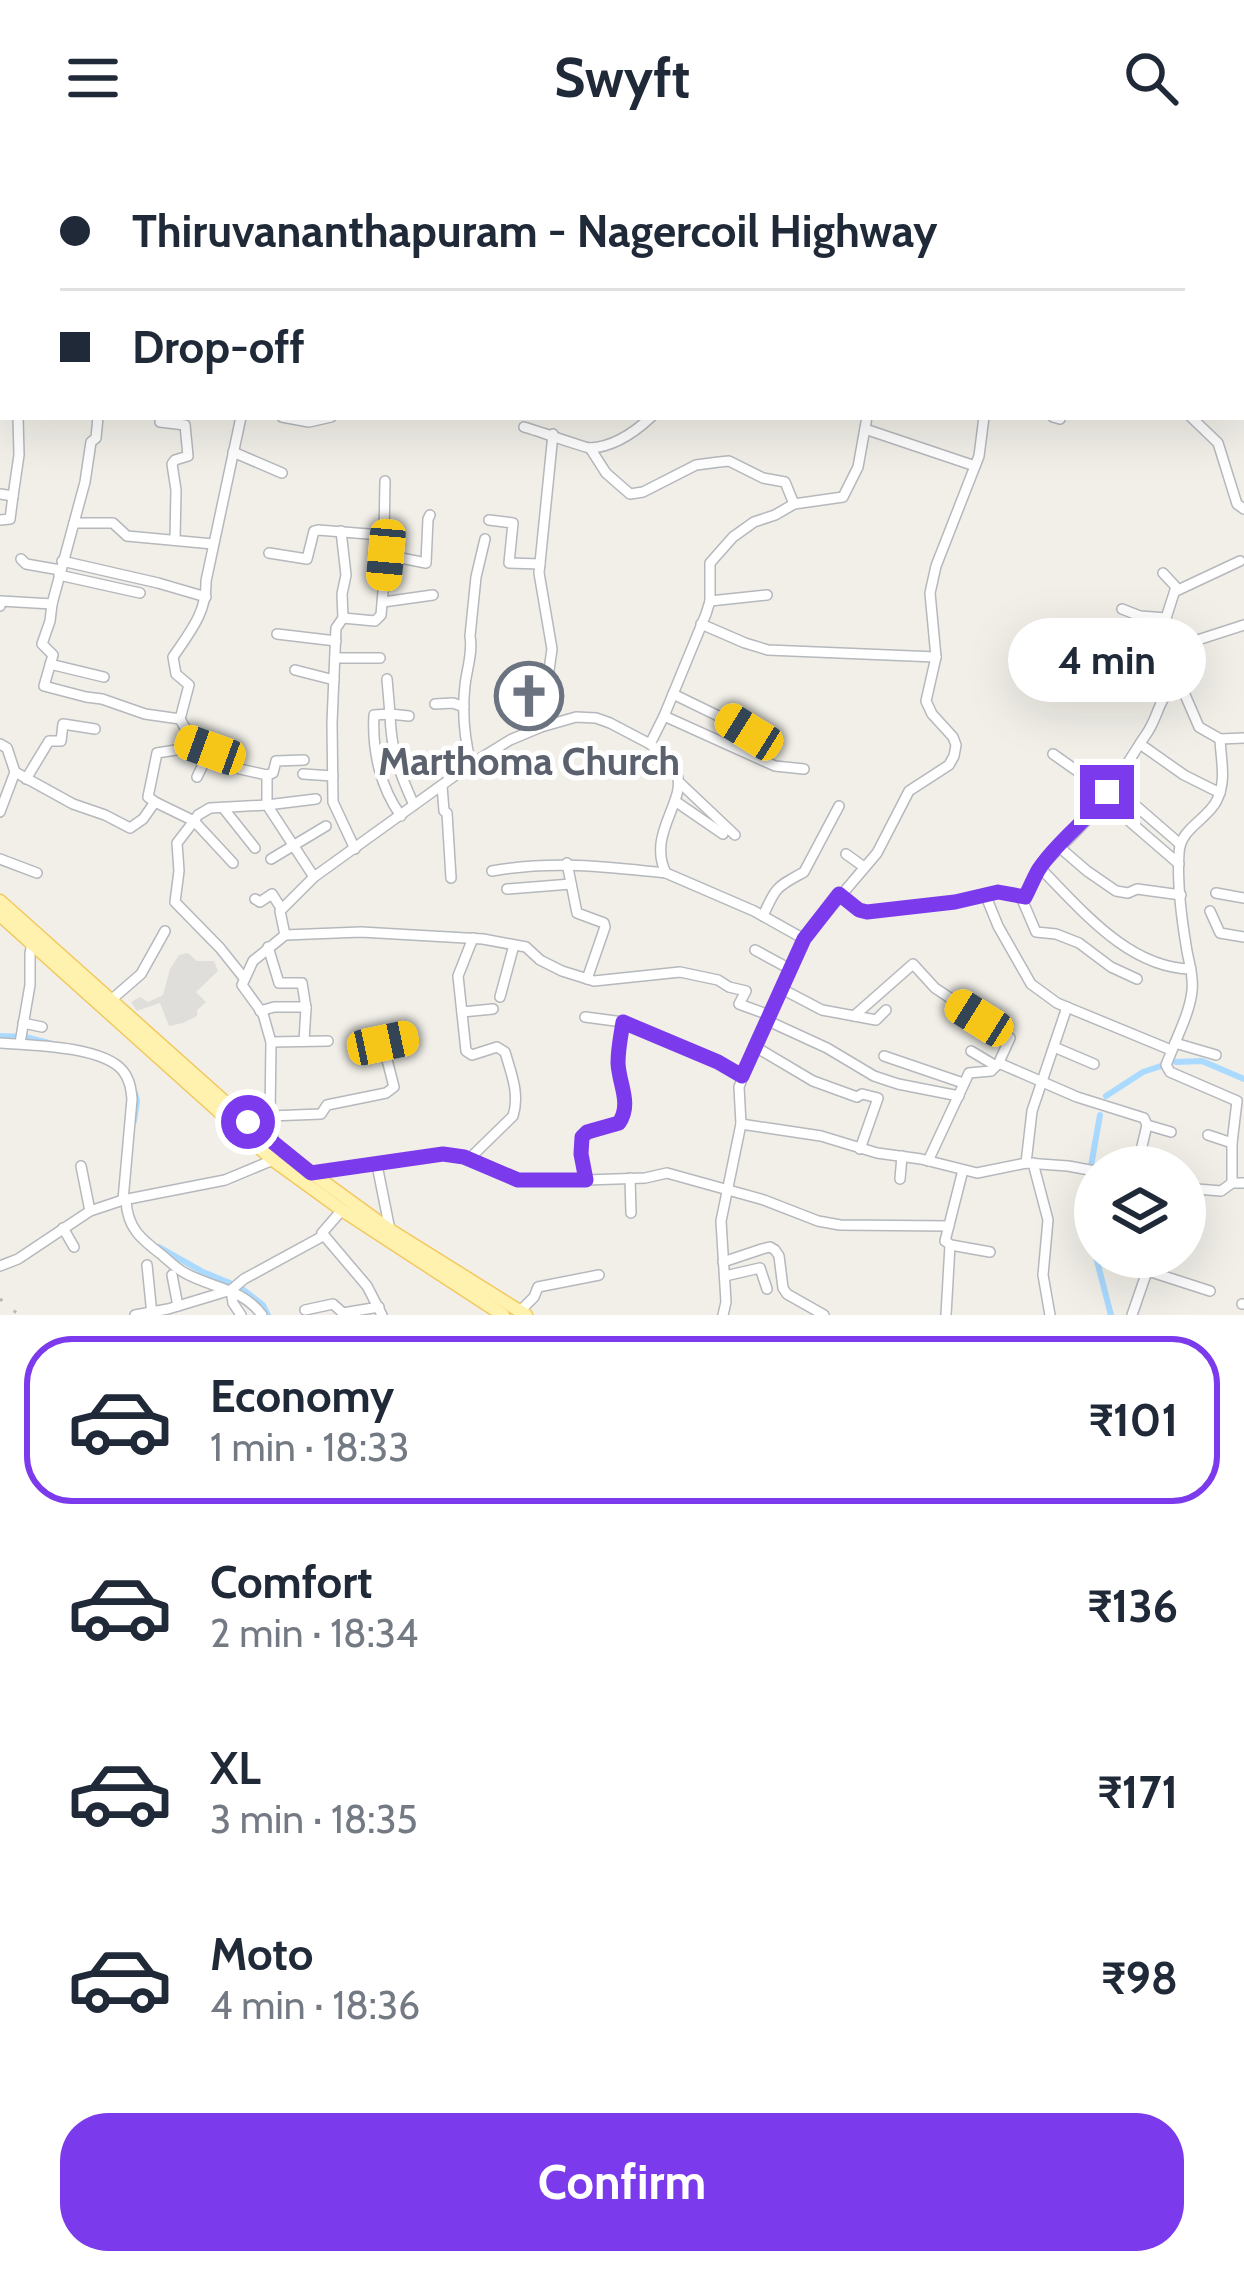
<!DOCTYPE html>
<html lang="en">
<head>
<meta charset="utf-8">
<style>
  :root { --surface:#fff; --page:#f6f6f7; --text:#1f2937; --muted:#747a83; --line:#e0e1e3; --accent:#7c3aed }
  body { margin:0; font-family:Cabin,sans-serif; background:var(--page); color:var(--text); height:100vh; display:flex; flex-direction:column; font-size:45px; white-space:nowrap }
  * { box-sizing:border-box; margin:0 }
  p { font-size:39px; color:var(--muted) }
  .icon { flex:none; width:66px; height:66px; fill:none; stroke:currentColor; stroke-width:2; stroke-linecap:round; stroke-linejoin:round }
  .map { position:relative; height:1159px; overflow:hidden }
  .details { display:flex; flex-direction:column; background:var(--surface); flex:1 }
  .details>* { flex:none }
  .hud { position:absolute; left:0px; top:0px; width:1245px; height:264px; box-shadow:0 12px 48px #0002; display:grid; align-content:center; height:264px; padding:0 60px; background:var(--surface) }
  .buttons { position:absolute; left:1074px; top:990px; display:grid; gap:24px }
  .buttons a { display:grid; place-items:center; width:132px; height:132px; border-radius:50%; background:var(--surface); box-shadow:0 12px 48px #0002; font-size:60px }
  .end { position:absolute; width:54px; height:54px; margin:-27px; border:15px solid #7c3aed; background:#fff; box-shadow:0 0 0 6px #fff }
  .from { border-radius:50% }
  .bubble { position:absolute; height:84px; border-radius:42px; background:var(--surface); box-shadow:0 12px 48px #0002; font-size:39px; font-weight:700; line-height:84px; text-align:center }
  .car { position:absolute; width:36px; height:72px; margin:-36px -18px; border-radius:15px; box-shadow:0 0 9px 3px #0007; background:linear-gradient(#f5c518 24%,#345 0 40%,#f5c518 0 76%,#345 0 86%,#f5c518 0) }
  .hud b { display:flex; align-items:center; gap:42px; height:114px; font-size:45px }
  .hud b+b { border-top:3px solid var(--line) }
  .hud i { width:30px; height:30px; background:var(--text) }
  ul { padding:21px 0 0; list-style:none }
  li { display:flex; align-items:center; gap:36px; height:168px; margin:0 24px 18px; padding:0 36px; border:6px solid transparent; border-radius:48px }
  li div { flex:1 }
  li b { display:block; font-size:45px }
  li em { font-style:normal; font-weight:700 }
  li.selected { border-color:var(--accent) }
  li>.icon { width:108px; height:108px; stroke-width:1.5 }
  .button { display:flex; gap:24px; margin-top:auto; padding:24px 60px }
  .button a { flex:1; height:138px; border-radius:48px; background:var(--accent); color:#fff; font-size:48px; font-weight:700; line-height:138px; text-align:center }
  header { display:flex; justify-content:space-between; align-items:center; height:156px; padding:0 60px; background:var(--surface); font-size:54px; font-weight:700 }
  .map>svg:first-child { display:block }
  .industrial { fill:#e0deda }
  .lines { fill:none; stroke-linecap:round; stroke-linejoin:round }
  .stream { stroke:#aadaff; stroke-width:3 }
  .canal { stroke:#aadaff; stroke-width:6 }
  .minor-casing { stroke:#b5b8bc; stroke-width:12 }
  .major-casing { stroke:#f2c960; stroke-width:15 }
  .minor { stroke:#fff; stroke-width:9 }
  .major { stroke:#fff2af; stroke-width:12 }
  .rail { stroke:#b6b7b8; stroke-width:3; stroke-dasharray:3 15; stroke-linecap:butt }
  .route { stroke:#7c3aed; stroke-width:15 }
  .labels { text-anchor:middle; stroke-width:10; stroke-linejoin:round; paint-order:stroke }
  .worship-label { font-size:39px; font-weight:bold; fill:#5b616d; stroke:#fff }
</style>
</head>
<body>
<header><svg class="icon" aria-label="menu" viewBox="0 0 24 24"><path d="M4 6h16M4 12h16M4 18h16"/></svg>Swyft<svg class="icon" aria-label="search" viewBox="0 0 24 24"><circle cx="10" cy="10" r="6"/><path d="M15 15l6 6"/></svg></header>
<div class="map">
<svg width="1244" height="1159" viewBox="0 0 1244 1159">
  <rect width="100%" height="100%" fill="#f1efe8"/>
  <!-- industrial -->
  <polygon class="industrial" points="188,797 197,805 214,805 218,815 196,836 206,846 197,854 197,860 183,867 169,870 160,847 137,855 131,846 140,841 148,846 163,839 170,813 179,799"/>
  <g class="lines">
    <!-- stream -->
    <g class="stream">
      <polyline points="1242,33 1244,31"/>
      <polyline points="1242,79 1244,83"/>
      <polyline points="0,153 3,152"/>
    </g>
    <!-- canal -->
    <g class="canal">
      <polyline points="0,880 25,881 49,887"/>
      <polyline points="1176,906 1202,905 1244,923"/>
      <polyline points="1106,940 1143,916 1161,910"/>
      <polyline points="134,965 137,945 135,937"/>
      <polyline points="1091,1010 1100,959"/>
      <polyline points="1090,1023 1095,1040"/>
      <polyline points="1095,1072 1095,1095"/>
      <polyline points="159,1091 203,1116 230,1127"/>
      <polyline points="1096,1101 1111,1159"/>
      <polyline points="241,1132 263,1149 268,1159"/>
    </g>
    <!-- minor casing -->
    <g class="minor-casing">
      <g id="minor">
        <polyline points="105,0 111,3"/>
        <polyline points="348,0 348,3"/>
        <polyline points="507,0 515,3"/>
        <polyline points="571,0 571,3"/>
        <polyline points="859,0 867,3"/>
        <polyline points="941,0 944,3"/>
        <polyline points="1074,0 1076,3"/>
        <polyline points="1114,0 1115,3"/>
        <polyline points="57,3 58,0"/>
        <polyline points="131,3 132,0"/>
        <polyline points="224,3 224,0"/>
        <polyline points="305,3 305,0"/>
        <polyline points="645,3 650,0"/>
        <polyline points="725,3 726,0"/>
        <polyline points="1043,3 1049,0"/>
        <polyline points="0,45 3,44"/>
        <polyline points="1242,47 1244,46"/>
        <polyline points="0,115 3,114"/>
        <polyline points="0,187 3,186"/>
        <polyline points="282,261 309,266 331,261"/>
        <polyline points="1053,261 1060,263"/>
        <polyline points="1191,261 1218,287 1237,348 1244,353"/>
        <polyline points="160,266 185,269 188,300 175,304 172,308 176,334 175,383"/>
        <path d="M524 271C535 274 586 292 590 292 613 291 635 276 651 261"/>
        <polyline points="865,273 975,310"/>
        <polyline points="590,292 606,317 630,338 643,336 696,309 719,306 729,305 763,322 785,326 794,348"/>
        <polyline points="233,296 282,317"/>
        <polyline points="0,338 13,340 19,299 18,261"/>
        <polyline points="0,364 10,363 13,340"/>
        <polyline points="489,364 513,367 509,407 540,408"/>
        <polyline points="74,367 113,367 127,380 213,388"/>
        <polyline points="341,375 346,419 342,438 343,462"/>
        <polyline points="384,381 385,325"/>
        <polyline points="269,397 307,403 314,375 318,374 381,379 387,387 381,459 375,465 343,462 336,472 332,567 333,646 355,693"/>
        <polyline points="386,399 426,407 428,363 430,359"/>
        <polyline points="21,403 26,408 60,414"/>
        <polyline points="62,405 158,427 206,441"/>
        <polyline points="1163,417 1176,431 1166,462 1176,491"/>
        <polyline points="59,419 140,437"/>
        <polyline points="1176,435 1240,405"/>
        <polyline points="710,445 767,439"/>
        <polyline points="383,446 433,439"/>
        <polyline points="52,448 50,465 42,488 53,499 44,530 86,541 102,543 145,558 180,563 189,579 187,585 220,597 240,613 267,619"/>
        <polyline points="0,450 1,445 52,448 85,326 91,286 96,282 98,261"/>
        <polyline points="1122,453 1140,460 1166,462"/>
        <polyline points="701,468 745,487 768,494 936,501"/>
        <polyline points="277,478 336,485"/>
        <polyline points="335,502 380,502"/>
        <polyline points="50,508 104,521"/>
        <polyline points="295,514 334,524"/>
        <polyline points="387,523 390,558 409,560"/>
        <polyline points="1179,525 1176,491 1244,469"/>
        <polyline points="673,538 776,588"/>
        <polyline points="435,548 453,547 464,551"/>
        <polyline points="664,560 775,610 804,613"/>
        <path d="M180 563 189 529 176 518 173 501C190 476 207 456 206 425L241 261"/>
        <polyline points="541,571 552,493 539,417 553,278"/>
        <polyline points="1220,583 1244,582"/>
        <polyline points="0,588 7,592 15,616 0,656"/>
        <path d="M650 588C659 596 671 605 676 616 689 643 646 677 666 717L754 755 804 783 754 890 739 931 741 968 721 1065 726 1146 723 1159"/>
        <polyline points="1140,588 1184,619 1220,637"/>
        <polyline points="1053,598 1107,636"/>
        <polyline points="304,604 276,605 273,617 267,619 267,649 314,721"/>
        <path d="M471 608C464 581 462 556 465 529 467 512 473 496 470 480L476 421 485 383"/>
        <polyline points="15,616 73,648 105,659 130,672 143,663 155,646 194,665 198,659 210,652 267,649 316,643"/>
        <polyline points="303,618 333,620"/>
        <polyline points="197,621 210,594"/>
        <polyline points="26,623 49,585 61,585 63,568 95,573"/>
        <polyline points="679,626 735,679"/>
        <polyline points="1112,629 1180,688"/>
        <polyline points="442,630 444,655 447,657 451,722"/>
        <polyline points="675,645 723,678"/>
        <polyline points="155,646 148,641 157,597 182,593 187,585"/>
        <polyline points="224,653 255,692"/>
        <path d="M401 660C380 631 372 594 374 559L390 558C391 595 399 616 414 649"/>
        <polyline points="1128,664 1179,708"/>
        <polyline points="1058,690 1087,715 1116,735 1128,737 1137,733 1181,739"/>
        <polyline points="846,698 864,711"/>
        <polyline points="0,703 37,717"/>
        <polyline points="271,703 326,670"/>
        <polyline points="233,707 194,665 177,687 179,715 175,746 220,792 244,822"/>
        <polyline points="567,707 577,757 604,767 605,771 587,823"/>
        <path d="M492 715C554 704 604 711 666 717"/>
        <polyline points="507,733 571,728"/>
        <polyline points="1216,737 1244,742"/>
        <polyline points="839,738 859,754 867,756 955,746 998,736 1025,741 1040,712"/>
        <polyline points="985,738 998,770 1031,828 1057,847 1171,894"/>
        <polyline points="1021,741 1036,776 1056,778 1079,787 1111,811 1137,823"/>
        <polyline points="255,743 260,746 272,738 281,752"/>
        <polyline points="1210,755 1220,777 1244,781"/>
        <path d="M763 760C776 730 777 731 804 716L839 650"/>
        <polyline points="285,779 361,776 483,783 526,791 540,804 562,815 594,825 680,816 718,824 729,831 746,835 739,848 769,859"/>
        <polyline points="804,783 877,697 909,635 949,609 954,600 956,589 953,581 932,558 926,545 936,501 930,437 936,410 979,300 984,261"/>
        <polyline points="268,791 279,827 302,827 306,852 304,885"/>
        <polyline points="755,794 790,813"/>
        <polyline points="782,833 822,854 876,864 886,854"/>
        <polyline points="500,841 514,789"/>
        <polyline points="111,844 141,818 165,775"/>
        <polyline points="260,855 274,851 306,851"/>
        <polyline points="462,856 493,853"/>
        <polyline points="854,860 913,808 935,832 1010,882 1000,904 1001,908 1077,941 1144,962 1147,969 1137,1011"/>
        <polyline points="585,861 623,866"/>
        <polyline points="766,864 827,892 874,920 898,928 959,940"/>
        <polyline points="23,867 42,871"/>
        <polyline points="271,886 328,885"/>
        <path d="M0 887C31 889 103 890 123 915 130 924 131 933 132 943L123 1044"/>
        <polyline points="20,887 30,829 30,797 32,788"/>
        <path d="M1175 887C1182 870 1190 853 1192 835 1194 818 1188 805 1186 789 1181 759 1177 727 1179 697 1180 673 1205 665 1216 646 1227 625 1221 606 1220 583L1199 571 1179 525C1156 543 1160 560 1145 580 1126 608 1109 641 1086 665 1071 681 1055 696 1040 712 1081 753 1128 812 1191 813"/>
        <polyline points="754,890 813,925 857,941 862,938 878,942 860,993"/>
        <polyline points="1054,891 1094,908"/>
        <polyline points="971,895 996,910"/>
        <polyline points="1216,899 1175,887 1166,909 1170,916 1237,945 1232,987 1232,1027"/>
        <polyline points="884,900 963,927"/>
        <path d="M742 920 718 906 623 866C621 881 617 898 618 914 620 930 635 956 617 967 606 974 592 974 582 981L581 998 586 1024 645 1022 667 1017 764 1044 818 1065 840 1069 949 1070"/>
        <polyline points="247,966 270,960 321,958 327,949 386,937 394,931 383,888 409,882"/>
        <polyline points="741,968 821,980 877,997 921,1003 977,1017 1026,1007 1068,1010 1095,1015"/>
        <polyline points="1147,969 1171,976"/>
        <polyline points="256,974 270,960 271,886 263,858 242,829 253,805 285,779 280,755 314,721 471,608 510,584 541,571 576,561 596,562 610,567 650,588 664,560 706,458 710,445 710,407 733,381 754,366 775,359 794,348 843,341 858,311 867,261"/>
        <polyline points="1208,979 1232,987"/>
        <path d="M469 1003 513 960C520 938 511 917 505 896L497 891 472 899 466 895 458 820 473 782"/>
        <polyline points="928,1005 969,917 991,915 1000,906"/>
        <polyline points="1026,1007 1032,955 1067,851"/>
        <polyline points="1033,1007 1048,1064 1043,1119 1050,1159"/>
        <polyline points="377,1009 390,1074"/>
        <polyline points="81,1010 90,1055"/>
        <polyline points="963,1014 945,1085 951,1089 990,1096"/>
        <polyline points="311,1017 443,998 464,1001 518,1024 586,1024"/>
        <polyline points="630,1022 631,1057"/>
        <polyline points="900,1023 902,1000"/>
        <polyline points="1185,1032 1221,1035 1232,1027 1244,1027"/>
        <path d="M126 1044C127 1072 141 1083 162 1099 169 1105 177 1113 185 1117 212 1132 242 1132 262 1159"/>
        <polyline points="342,1054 322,1077 367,1130 382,1159"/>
        <polyline points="63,1072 74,1091"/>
        <polyline points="723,1106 762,1093 770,1091 775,1094 779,1100 783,1132 787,1138 824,1159"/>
        <polyline points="147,1109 152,1159"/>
        <polyline points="0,1110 18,1103 90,1055 123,1044 225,1024 273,1004 274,990 270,960"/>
        <polyline points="1148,1115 1210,1135"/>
        <polyline points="172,1119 178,1150"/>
        <polyline points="725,1120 760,1112 767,1133"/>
        <polyline points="231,1134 233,1147 241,1159"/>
        <polyline points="1242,1148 1244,1148"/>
        <polyline points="305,1154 333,1148 343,1157 379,1151"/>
        <polyline points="520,1155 534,1141 538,1131 599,1119"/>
        <polyline points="135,1159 168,1153 231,1134 244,1123 323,1080"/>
        <polyline points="946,1159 950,1089"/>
        <polyline points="1132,1159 1152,1101"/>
      </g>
    </g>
    <!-- major casing -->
    <g class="major-casing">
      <g id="major">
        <polyline points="0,745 273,989 390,1074 526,1159"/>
        <polyline points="0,759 273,1004 342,1054 503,1159"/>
      </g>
    </g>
    <!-- minor -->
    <use href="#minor" class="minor"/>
    <!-- major -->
    <use href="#major" class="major"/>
    <!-- rail -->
    <polyline class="rail" points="0,1143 19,1159"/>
  </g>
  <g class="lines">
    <!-- route -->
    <path class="route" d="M248 966 311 1017 443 998 464 1001 518 1024H586L581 998 582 981 587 976 619 967C632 947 619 929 618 907 618 893 621 879 623 866L718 906 742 920 804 783 839 738 859 754 867 756 955 746 998 736 1025 741C1030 732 1034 721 1039 713 1058 684 1088 665 1107 636"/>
  </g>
  <!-- icons -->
  <defs>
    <g id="church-ring" transform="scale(3.45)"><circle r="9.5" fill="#fff" stroke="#6b7280" stroke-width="1.5"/><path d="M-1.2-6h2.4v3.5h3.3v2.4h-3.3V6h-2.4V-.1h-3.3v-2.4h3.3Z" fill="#6b7280"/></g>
  </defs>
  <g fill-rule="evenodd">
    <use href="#church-ring" x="529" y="540"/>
  </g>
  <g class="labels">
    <!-- worship labels -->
    <g class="worship-label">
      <text x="529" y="619">Marthoma Church</text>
    </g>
  </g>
</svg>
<div class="buttons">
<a><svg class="icon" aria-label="layers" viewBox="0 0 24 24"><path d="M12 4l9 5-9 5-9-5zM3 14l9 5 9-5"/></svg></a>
</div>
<i class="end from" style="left:248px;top:966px"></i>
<i class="end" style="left:1107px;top:636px"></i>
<div class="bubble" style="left:1008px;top:462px;width:198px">4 min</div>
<i class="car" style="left:386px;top:399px;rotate:185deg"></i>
<i class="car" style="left:749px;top:576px;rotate:302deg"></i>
<i class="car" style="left:210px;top:594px;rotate:290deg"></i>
<i class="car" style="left:979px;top:862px;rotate:302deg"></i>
<i class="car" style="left:383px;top:887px;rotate:78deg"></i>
<div class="hud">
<b><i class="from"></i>Thiruvananthapuram - Nagercoil Highway</b>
<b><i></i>Drop-off</b>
</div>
</div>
<section class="details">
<ul>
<li class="selected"><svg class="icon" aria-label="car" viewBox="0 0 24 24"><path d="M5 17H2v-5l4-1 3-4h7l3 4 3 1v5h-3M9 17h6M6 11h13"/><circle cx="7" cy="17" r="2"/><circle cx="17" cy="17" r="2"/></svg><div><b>Economy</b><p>1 min · 18:33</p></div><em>₹101</em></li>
<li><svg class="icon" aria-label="car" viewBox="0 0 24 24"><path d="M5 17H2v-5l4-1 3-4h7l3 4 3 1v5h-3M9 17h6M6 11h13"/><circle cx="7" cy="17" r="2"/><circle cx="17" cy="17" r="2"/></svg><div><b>Comfort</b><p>2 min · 18:34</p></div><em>₹136</em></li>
<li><svg class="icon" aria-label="car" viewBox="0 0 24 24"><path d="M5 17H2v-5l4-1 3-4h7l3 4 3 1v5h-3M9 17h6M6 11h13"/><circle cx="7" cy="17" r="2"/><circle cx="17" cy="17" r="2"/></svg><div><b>XL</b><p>3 min · 18:35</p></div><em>₹171</em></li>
<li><svg class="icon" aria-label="car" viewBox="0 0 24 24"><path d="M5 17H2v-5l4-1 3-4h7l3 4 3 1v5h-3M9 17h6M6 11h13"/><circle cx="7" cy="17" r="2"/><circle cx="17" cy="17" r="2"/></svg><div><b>Moto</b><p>4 min · 18:36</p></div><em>₹98</em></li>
</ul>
<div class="button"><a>Confirm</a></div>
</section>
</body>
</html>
